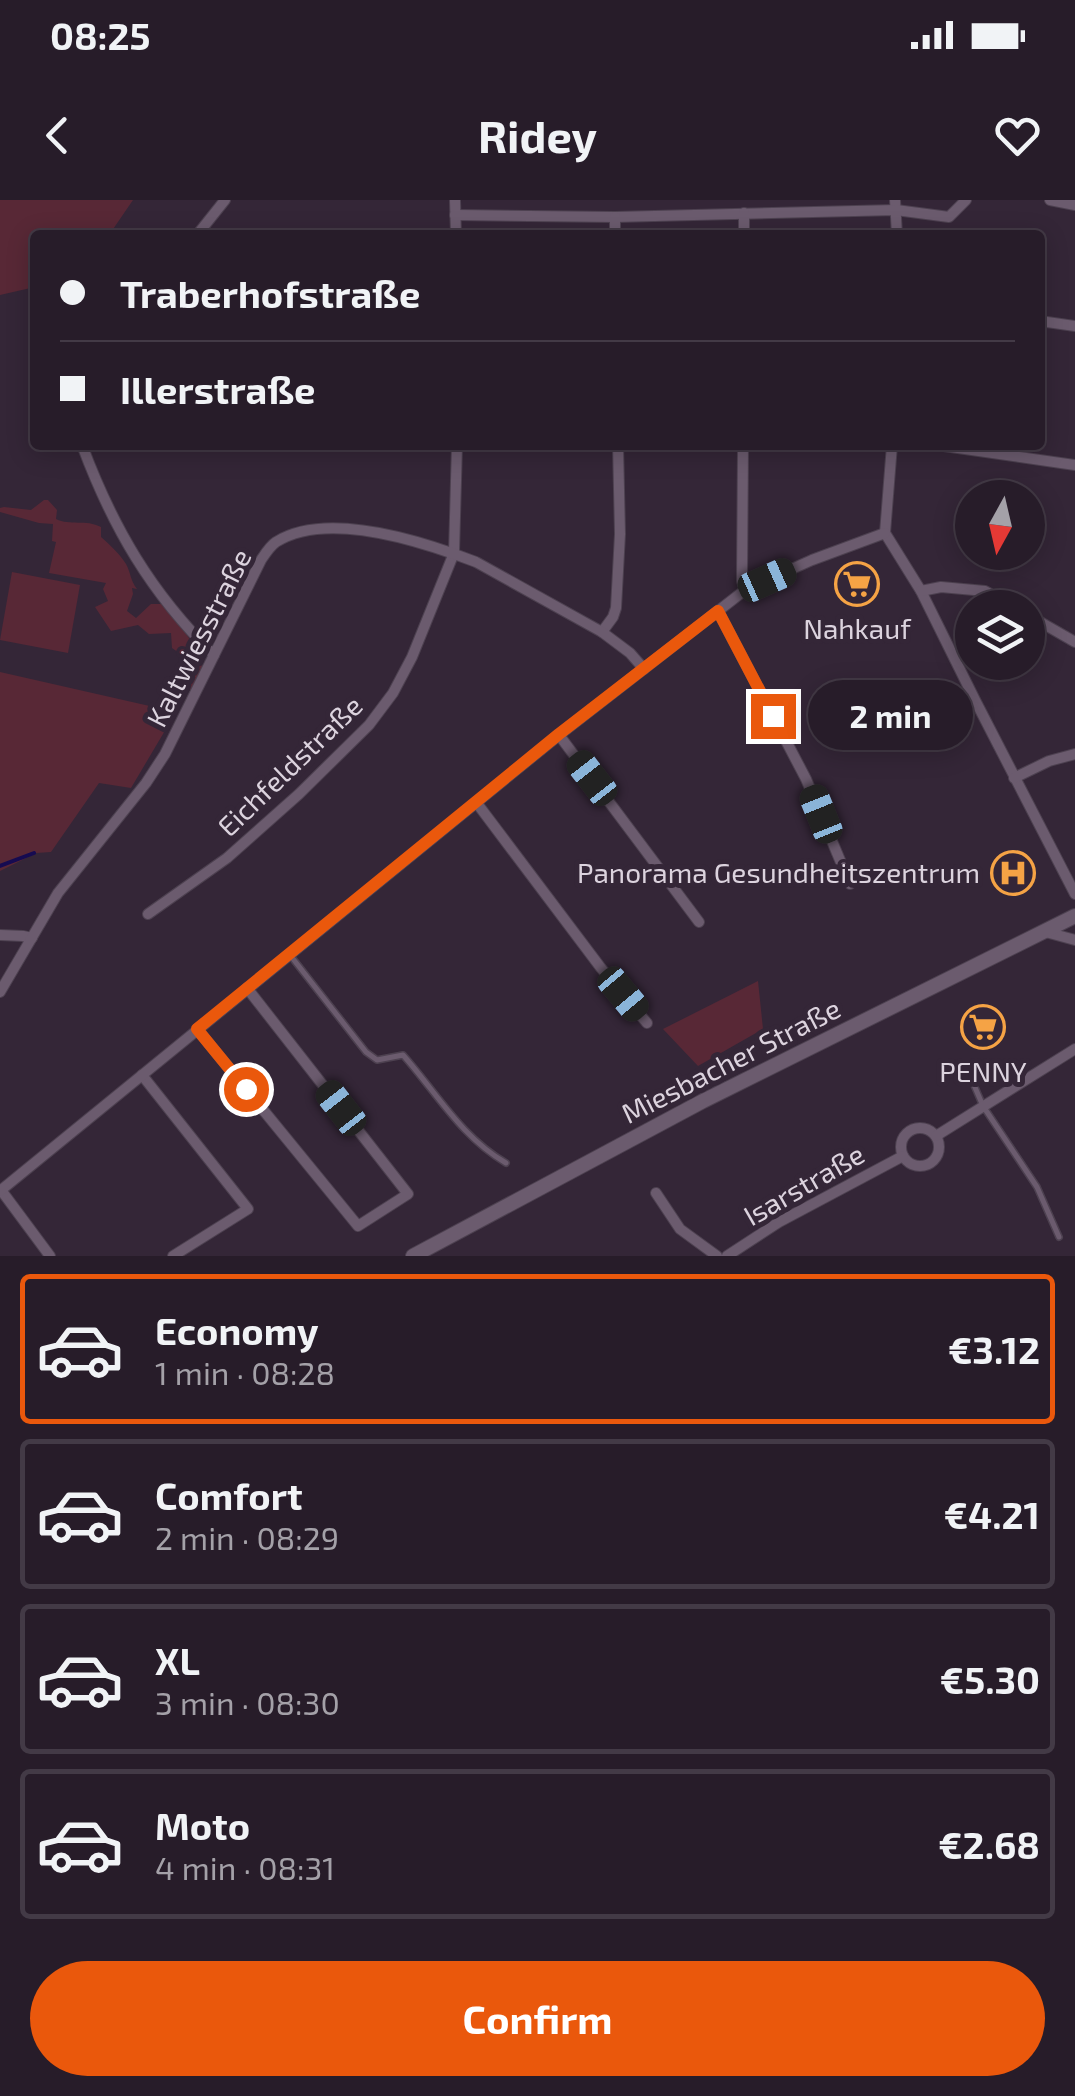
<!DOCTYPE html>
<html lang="en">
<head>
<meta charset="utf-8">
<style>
  :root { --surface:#271c29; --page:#2f2531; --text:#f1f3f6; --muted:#a4a1a8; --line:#433a46; --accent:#ea580c }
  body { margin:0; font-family:"Exo 2",sans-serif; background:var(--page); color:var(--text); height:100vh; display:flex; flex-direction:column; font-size:38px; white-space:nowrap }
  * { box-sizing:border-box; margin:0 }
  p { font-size:32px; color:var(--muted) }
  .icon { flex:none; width:55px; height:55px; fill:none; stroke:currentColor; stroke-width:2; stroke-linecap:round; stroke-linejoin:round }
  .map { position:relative; height:1056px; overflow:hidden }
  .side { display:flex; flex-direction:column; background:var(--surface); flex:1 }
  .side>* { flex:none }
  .top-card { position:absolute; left:30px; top:30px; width:1015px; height:220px; border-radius:10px; box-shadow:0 5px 25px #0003,0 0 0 2px var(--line); display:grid; align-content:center; height:220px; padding:0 30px; background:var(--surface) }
  .needle { width:65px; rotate:188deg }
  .buttons { position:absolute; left:955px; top:280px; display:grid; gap:20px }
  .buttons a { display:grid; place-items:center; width:90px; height:90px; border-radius:50%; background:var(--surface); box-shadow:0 5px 25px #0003,0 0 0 2px var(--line); font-size:50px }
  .end { position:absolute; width:45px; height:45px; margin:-22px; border:12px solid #ea580c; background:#fff; box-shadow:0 0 0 5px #fff }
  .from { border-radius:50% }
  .bubble { position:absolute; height:70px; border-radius:35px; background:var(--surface); box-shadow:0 5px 25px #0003,0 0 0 2px var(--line); font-size:32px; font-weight:700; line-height:70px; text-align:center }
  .car { position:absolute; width:30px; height:60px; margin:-30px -15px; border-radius:12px; box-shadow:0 0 8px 2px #0007; background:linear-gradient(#222 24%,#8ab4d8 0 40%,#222 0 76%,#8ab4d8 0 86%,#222 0) }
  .top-card b { display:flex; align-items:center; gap:35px; height:95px; font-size:38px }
  .top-card b+b { border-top:2px solid var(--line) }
  .top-card i { width:25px; height:25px; background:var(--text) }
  ul { padding:18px 0 0; list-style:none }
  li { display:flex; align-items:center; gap:30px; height:150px; margin:0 20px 15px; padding:0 10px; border:5px solid var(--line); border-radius:10px }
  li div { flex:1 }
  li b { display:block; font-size:38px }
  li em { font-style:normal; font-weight:700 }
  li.active { border-color:var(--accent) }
  li>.icon { width:90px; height:90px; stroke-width:1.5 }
  .action { display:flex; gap:20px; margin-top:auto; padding:20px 30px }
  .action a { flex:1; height:115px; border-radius:60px; background:var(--accent); color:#fff; font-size:40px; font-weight:700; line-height:115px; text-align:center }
  .status { display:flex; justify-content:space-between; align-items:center; height:70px; padding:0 50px; background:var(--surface); direction:ltr }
  .status svg { height:28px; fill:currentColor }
  header { display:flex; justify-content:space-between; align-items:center; height:130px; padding:0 30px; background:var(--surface); font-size:45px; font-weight:700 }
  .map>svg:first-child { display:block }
  .green { fill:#582836 }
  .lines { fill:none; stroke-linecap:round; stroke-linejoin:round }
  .stream { stroke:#160b51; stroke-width:4 }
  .lane-casing { stroke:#4d4150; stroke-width:8 }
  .street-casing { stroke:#4d4150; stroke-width:12 }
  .secondary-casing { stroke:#4d4150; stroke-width:16 }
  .lane { stroke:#6b5b6e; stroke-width:5 }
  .street { stroke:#6b5b6e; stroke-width:10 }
  .secondary { stroke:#6b5b6e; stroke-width:14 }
  .route { stroke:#ea580c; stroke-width:12 }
  .labels { text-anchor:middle; stroke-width:10; stroke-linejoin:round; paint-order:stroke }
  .poi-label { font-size:28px; fill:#dcd3de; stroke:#342637 }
  .street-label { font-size:28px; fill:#dcd3de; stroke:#342637 }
</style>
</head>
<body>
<div class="status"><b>08:25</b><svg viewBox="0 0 49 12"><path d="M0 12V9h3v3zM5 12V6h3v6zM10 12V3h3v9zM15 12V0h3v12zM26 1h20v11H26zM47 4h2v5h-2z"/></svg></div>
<header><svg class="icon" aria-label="back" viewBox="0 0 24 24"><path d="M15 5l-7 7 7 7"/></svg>Ridey<svg class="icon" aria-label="heart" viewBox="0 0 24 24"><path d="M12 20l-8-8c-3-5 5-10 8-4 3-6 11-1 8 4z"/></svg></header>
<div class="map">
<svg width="1075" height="1056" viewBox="0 0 1075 1056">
  <rect width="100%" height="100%" fill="#342637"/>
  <!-- green -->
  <g class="green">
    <polygon points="0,0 133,0 109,35 35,35 35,87 0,95"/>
    <path d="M44 300H48L57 310 56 319C70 326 86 319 101 327V337C110 345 119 353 126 364 131 373 130 380 137 389L132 388 133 394 127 411 136 418 151 404H164L197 449 193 457 198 459 203 468 192 489 185 491C176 479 178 469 182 455L172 448 171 433 149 434 138 425 111 431 95 407 108 401 103 389 106 383 49 373 56 342 52 341 53 324 39 323 0 312V308L4 307 31 310Z"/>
    <polygon points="12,372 80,385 68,453 0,440"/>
    <polygon points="0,472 176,512 131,588 99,583 51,652 36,653 0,671"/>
    <polygon points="758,781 763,829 698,866 663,829"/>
  </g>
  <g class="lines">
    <!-- stream -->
    <polyline class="stream" points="0,666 34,653"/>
    <!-- lane casing -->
    <g class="lane-casing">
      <g id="lane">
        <path d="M290 755 366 852 377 860 403 855C436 892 461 937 506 963"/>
        <polyline points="971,878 983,906 1037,987 1059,1037"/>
      </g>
    </g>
    <!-- street casing -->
    <g class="street-casing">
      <g id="street">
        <polyline points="455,0 456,35"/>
        <polyline points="895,0 897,35"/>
        <polyline points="1050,0 1075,5"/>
        <polyline points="455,15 615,17 896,10 949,17 966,0"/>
        <polyline points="615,17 615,35"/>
        <polyline points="197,35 225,0"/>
        <polyline points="744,35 744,13"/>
        <polyline points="1040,121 1075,126"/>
        <path d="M82 245C113 328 151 393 214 455"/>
        <polyline points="743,245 742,381 745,390"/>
        <polyline points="892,245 885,333 921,391 975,500 1075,694"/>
        <polyline points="937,245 1075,265"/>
        <polyline points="921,391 941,387 985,391 1015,408"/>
        <polyline points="718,411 806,579 850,684"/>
        <polyline points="1028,415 1075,442"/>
        <polyline points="602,432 613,417 616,408 620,334 618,245"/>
        <polyline points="559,535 699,722"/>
        <polyline points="1014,578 1049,561 1075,554"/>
        <polyline points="476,602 601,768 647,823"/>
        <polyline points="148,714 227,658 299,594 369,525 393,493 412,457 454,353 457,245"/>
        <polyline points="1042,731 1075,740"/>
        <polyline points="0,735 23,736 32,738"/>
        <path d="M0 792 58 693 146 583 165 554 261 360C265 354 270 346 276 342 327 310 424 342 476 362L602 432 630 453 644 469"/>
        <polyline points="197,829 358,1026 408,994 247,788"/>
        <polyline points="142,875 248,1009 173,1056"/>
        <circle cx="920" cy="947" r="19"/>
        <polyline points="936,936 1075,849"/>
        <polyline points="1,990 50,1056"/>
        <polyline points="0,991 559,535 745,390 812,360 885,333"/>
        <polyline points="656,993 680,1029 717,1056"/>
        <polyline points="727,1056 779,1022 903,956"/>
      </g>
    </g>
    <!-- secondary casing -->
    <g class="secondary-casing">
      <polyline id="secondary" points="413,1056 703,901 1075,716"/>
    </g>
    <!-- lane -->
    <use href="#lane" class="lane"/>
    <!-- street -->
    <use href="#street" class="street"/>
    <!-- secondary -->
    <use href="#secondary" class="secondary"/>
  </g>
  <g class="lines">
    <!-- route -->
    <polyline class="route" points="246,889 197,829 559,534 718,411 773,516"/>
  </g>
  <!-- icons -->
  <defs>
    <g id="supermarket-ring" transform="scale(2.25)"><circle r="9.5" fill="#342637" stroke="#f5a345" stroke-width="1.5"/><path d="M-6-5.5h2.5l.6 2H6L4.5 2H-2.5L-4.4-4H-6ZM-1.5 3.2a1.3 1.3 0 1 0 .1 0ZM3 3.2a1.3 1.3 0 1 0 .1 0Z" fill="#f5a345"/></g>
    <g id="hospital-ring" transform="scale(2.25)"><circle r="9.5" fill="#342637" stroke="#f5a345" stroke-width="1.5"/><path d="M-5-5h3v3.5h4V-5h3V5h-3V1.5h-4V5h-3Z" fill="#f5a345"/></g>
  </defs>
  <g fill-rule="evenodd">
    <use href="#supermarket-ring" x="857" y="384"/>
    <use href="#hospital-ring" x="1013" y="673"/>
    <use href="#supermarket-ring" x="983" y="827"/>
  </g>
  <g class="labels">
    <!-- poi labels -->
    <g class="poi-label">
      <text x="857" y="439">Nahkauf</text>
      <text x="980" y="683" text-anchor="end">Panorama Gesundheitszentrum</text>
      <text x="983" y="882">PENNY</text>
    </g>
    <!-- street labels -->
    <g class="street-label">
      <text transform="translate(199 438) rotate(-63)" y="10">Kaltwiesstraße</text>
      <text transform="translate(290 566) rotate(-44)" y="10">Eichfeldstraße</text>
      <text transform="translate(731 861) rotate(-27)" y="10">Miesbacher Straße</text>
      <text transform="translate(804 985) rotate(-30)" y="10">Isarstraße</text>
    </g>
  </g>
</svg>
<div class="buttons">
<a><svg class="needle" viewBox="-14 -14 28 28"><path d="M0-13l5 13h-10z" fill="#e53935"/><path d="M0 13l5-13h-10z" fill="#a4a1a8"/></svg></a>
<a><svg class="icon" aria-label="layers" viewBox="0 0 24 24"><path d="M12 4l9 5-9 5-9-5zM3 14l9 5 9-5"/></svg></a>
</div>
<i class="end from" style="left:246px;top:889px"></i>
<i class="end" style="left:773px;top:516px"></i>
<div class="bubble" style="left:808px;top:480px;width:165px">2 min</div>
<i class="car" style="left:767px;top:380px;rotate:66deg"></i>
<i class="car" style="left:592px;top:578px;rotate:322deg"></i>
<i class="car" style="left:821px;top:614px;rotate:338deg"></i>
<i class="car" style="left:623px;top:794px;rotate:140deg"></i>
<i class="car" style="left:341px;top:908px;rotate:322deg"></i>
<div class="top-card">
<b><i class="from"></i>Traberhofstraße</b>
<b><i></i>Illerstraße</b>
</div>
</div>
<section class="side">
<ul>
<li class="active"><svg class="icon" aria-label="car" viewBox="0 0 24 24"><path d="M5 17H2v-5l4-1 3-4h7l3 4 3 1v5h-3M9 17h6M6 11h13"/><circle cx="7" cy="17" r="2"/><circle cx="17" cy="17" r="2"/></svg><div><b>Economy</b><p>1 min · 08:28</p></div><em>€3.12</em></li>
<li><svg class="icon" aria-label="car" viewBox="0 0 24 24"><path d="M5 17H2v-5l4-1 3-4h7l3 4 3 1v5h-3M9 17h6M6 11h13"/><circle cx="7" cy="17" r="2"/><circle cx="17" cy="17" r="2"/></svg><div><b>Comfort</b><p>2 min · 08:29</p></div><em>€4.21</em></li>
<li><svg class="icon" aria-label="car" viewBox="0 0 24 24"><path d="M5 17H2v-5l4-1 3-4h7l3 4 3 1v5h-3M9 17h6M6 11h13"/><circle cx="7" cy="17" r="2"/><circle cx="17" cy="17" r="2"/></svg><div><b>XL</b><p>3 min · 08:30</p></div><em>€5.30</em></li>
<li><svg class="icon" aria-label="car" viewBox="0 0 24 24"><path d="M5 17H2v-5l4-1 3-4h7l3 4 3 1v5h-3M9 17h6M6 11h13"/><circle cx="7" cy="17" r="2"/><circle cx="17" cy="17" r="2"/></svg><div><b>Moto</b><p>4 min · 08:31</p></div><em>€2.68</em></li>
</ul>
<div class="action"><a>Confirm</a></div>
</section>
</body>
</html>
